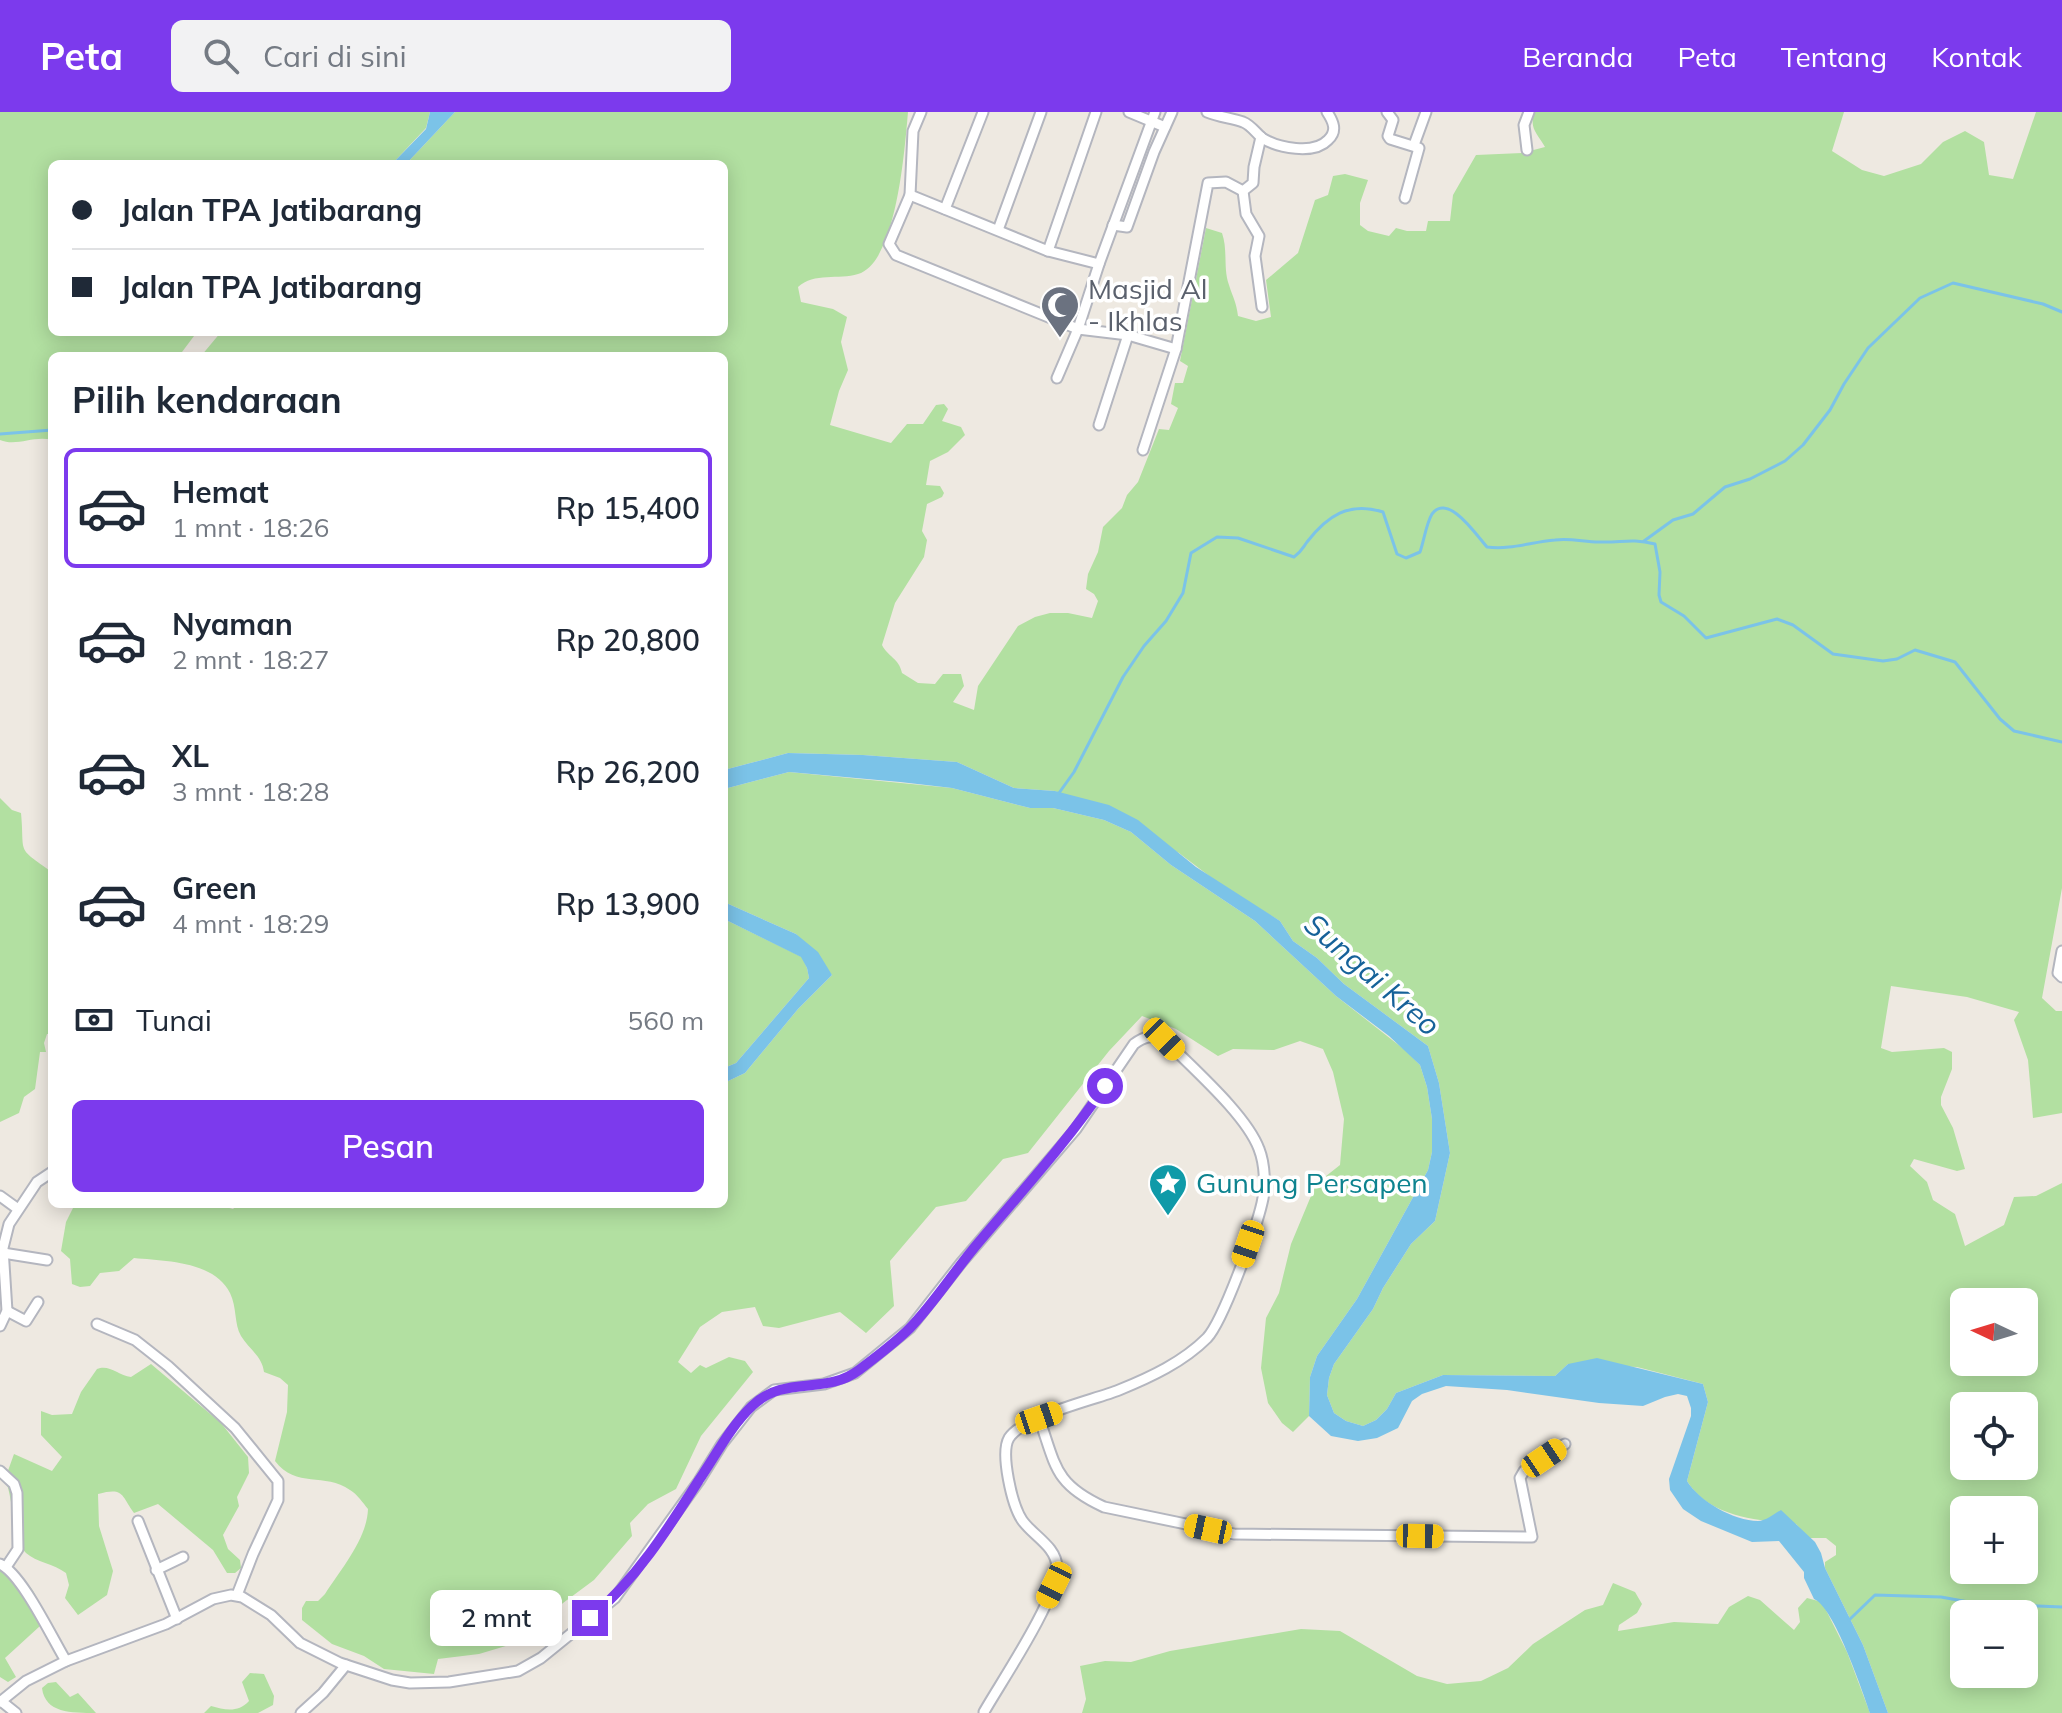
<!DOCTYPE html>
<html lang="id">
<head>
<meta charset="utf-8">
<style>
  :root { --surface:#fff; --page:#f2f2f3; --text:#1f2937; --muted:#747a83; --line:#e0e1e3; --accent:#7c3aed }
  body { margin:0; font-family:Mulish,sans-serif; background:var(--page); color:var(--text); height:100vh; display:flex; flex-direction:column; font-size:30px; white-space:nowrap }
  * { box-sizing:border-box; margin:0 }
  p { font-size:26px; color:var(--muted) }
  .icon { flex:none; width:44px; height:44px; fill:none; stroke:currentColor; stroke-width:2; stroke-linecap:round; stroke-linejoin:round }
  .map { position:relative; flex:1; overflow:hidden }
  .drawer { position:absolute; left:48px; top:240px; width:680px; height:856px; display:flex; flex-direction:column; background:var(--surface); border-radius:12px; box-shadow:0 4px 20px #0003 }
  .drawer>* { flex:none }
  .top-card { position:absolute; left:48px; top:48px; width:680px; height:176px; border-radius:12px; box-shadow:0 4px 20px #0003; display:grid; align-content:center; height:176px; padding:0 24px; background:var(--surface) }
  .needle { width:52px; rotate:274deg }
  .tools { position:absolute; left:1950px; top:1176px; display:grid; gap:16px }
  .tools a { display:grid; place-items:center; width:88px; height:88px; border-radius:12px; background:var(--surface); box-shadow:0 4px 20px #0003; font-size:40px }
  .end { position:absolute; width:36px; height:36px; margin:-18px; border:10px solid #7c3aed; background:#fff; box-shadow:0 0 0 4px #fff }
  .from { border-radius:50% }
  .bubble { position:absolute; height:56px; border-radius:12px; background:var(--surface); box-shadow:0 4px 20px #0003; font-size:26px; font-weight:600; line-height:56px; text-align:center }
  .car { position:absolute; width:24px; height:48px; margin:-24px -12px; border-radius:10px; box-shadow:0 0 6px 2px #0007; background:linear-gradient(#f5c518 24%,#345 0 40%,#f5c518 0 76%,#345 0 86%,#f5c518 0) }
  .top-card b { display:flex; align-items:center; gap:28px; height:76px; font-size:30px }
  .top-card b+b { border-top:2px solid var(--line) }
  .top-card i { width:20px; height:20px; background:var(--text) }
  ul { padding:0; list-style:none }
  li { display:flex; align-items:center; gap:24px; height:120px; margin:0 16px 12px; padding:0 8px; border:4px solid transparent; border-radius:12px }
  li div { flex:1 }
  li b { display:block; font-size:30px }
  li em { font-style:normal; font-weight:600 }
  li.selected { border-color:var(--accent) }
  li>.icon { width:72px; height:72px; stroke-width:1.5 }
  h2 { padding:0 24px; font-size:36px; line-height:96px }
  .pay { display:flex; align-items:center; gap:20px; height:88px; padding:0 24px; font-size:30px }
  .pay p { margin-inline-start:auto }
  .button { display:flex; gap:16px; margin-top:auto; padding:16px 24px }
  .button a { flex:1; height:92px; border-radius:12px; background:var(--accent); color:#fff; font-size:32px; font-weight:600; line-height:92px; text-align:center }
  header { display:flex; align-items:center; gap:48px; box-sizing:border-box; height:112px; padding:0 40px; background:var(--accent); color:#fff }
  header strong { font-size:38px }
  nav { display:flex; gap:44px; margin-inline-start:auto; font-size:28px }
  .search { width:560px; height:72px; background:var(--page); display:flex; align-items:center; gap:20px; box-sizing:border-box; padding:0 28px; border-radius:12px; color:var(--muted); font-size:30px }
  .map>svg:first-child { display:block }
  .green { fill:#b2e0a1; fill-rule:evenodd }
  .water { fill:#7bc3e8 }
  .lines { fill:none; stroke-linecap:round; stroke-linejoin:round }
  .stream { stroke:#7bc3e8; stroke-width:3 }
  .street-casing { stroke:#b4b6bf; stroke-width:13 }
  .street { stroke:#fff; stroke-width:9 }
  .route { stroke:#7c3aed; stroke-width:10 }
  .labels { text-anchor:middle; stroke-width:7; stroke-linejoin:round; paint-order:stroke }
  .worship-label { font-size:28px; fill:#5b616d; stroke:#fff; text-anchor:start }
  .culture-label { font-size:28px; fill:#0d838f; stroke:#fff; text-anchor:start }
  .water-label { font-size:30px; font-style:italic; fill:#166299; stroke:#fff }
</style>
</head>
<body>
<header>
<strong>Peta</strong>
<div class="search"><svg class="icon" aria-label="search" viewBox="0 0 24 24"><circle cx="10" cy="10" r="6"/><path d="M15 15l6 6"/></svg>Cari di sini</div>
<nav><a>Beranda</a><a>Peta</a><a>Tentang</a><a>Kontak</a></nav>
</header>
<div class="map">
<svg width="2062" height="1601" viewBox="0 0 2062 1601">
  <rect width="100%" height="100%" fill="#eee9e1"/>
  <!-- green -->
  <g class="green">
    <path d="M0 0H430L426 16 392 52H52V220H197L179 244H52V328C34 323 17 335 0 328Z"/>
    <path d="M455 0H908C905 34 897 151 858 162 839 168 814 160 798 175L801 190 833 197 847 205 841 230 848 258 839 279 830 313 891 331 907 312H923L936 293 944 292 948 297 942 309 961 315 965 323 948 340 930 349 926 373 940 374 944 381 942 385 927 392 922 419 927 428 924 445 895 491 882 533C888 545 899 546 902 561L918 571 935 572 943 562H961L964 574 953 590 974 598 978 574 1018 514 1035 505 1050 501H1068L1092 506 1098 489 1094 482 1086 477 1088 462 1098 440 1103 415 1122 396 1127 383 1138 370 1159 317 1169 318 1178 296 1171 292 1175 271H1183L1188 254 1180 249 1206 116 1222 121C1228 138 1223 157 1229 173 1233 186 1236 189 1238 204L1256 209 1271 205 1266 168 1298 141 1315 88 1328 83 1333 64 1345 62 1368 68 1360 91V113L1368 119 1389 124 1396 116 1407 119H1426L1428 109H1450L1453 83 1476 43 1522 41 1545 35C1538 22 1528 16 1535 0H1844L1832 39 1862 58 1884 64 1921 52 1943 30 1965 19 1984 30 1989 63 2013 67 2036 0H2062V776L2042 886 2056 899H2062V1001L2033 1006 2028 948 2014 908 2019 900 1967 885 1891 874 1881 936 1892 940 1944 936 1952 940V957L1941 985V993L1953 1016 1965 1057 1957 1059 1914 1047 1910 1054 1927 1070 1933 1088 1955 1102 1965 1134 2004 1113 2014 1085 2036 1084 2062 1071V1601H1888L1863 1533 1825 1456V1450L1836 1443V1434L1826 1426H1808L1796 1412C1758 1408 1710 1406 1687 1369L1708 1290 1703 1272 1637 1255 1568 1252 1555 1264 1443 1263 1396 1281 1387 1297 1376 1308 1363 1314 1346 1309 1334 1301 1327 1283 1329 1266 1334 1252 1373 1197 1383 1176 1411 1132 1435 1109 1450 1041 1439 971 1428 934 1344 872 1317 846 1293 829 1280 809 1225 776 1179 741 1055 679 1014 676 957 650 863 643 788 641 724 658V244H201L221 220H724V52H406ZM1964 1190H2024V1250H1964ZM1964 1294H2024V1354H1964ZM1964 1398H2024V1458H1964ZM1964 1502H2024V1562H1964Z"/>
    <path d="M789 660 952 676 1030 696H1053L1104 708 1131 720 1171 753 1255 809 1336 884 1405 938 1420 953 1427 975 1432 1007V1040L1428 1058 1357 1187 1317 1244 1310 1265 1309 1304 1293 1320 1282 1311 1268 1291 1261 1256 1266 1206 1279 1181 1291 1132 1316 1072 1340 1053 1344 1007 1333 960 1323 937 1300 929 1274 938 1233 937 1218 944 1176 917 1142 904 1109 939 1028 1041 1003 1047 966 1089 936 1095 890 1149 894 1194 866 1221 840 1200 779 1216 763 1214 755 1195 722 1200 700 1215 678 1250 691 1261 700 1253 706 1256 729 1245 745 1249 753 1260 701 1324 676 1377 648 1392 630 1411 632 1424 594 1468 563 1491 523 1529 479 1542 438 1547 434 1562 384 1557 364 1544 332 1532 302 1508V1496L306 1489H318L325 1482C341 1457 367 1427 368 1397 363 1391 357 1382 350 1378 325 1360 296 1377 275 1349L287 1300 288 1273 280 1266 264 1260C262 1244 249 1237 241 1224 234 1212 237 1195 230 1181 214 1149 165 1149 134 1146L119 1159 100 1161 90 1174 80 1175 72 1172 70 1147 61 1139 66 1110 75 1092H215L233 1097 238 1092H724V971L745 961 798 897 832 863 796 822 724 790V677Z"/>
    <path d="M0 686 12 698 21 701C25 743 15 734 52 760V922H47L44 931 46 940H40L35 977 24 985 19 1001 0 1010Z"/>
    <polygon points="724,807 802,845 807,856 809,866 736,951 724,956"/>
    <path d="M151 1252 221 1311 248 1345 249 1361 237 1385 239 1394 223 1423 228 1437 240 1448 241 1456 235 1461H227L213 1438 158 1392 134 1401C121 1383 124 1375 98 1382L99 1414 113 1459 107 1483 78 1503 65 1486 69 1473 66 1461C54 1452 36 1450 26 1441 12 1427 14 1387 5 1367L14 1342 52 1359 62 1345 41 1323V1299L52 1303 72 1302 81 1280 97 1257C109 1252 118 1263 131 1265Z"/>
    <path d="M0 1457C32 1471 40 1478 40 1514L5 1546 16 1565 8 1570 0 1565Z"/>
    <polygon points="1613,1471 1635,1480 1642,1492 1637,1501 1619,1513 1618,1519 1674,1510 1718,1512 1729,1495 1748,1484 1760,1488 1794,1518 1800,1510 1798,1496 1807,1486 1822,1490 1847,1540 1870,1601 1082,1601 1086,1587 1080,1554 1105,1549 1131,1550 1170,1539 1301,1517 1340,1519 1417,1564 1447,1572 1481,1569 1508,1556 1533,1532 1585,1498 1603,1493"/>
    <path d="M250 1561 264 1562 274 1584 273 1593 258 1601H204L211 1594C225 1598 238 1601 249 1589L242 1570Z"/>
    <path d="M56 1570 70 1585 78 1581 96 1601C71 1601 45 1601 42 1576L48 1571Z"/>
  </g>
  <!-- water -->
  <g class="water">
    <polygon points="430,0 455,0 406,52 392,52 426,17"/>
    <path d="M788 641 863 643 957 650 1014 676 1055 679 1109 693 1138 708 1196 755 1280 809 1293 829 1317 846 1344 872 1428 934 1439 971 1450 1041 1435 1109 1411 1132 1383 1176 1373 1197 1334 1252 1329 1266 1327 1283 1334 1301 1346 1309 1363 1314 1376 1308 1387 1297 1396 1281 1443 1263 1555 1264 1568 1252 1597 1246 1703 1272 1708 1290 1687 1369C1699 1389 1734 1409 1758 1409 1766 1409 1774 1402 1781 1398L1815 1430 1821 1441 1825 1456 1863 1533 1888 1601H1870C1862 1578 1834 1495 1814 1487L1804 1466V1460L1779 1429 1752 1430 1701 1409 1683 1397 1670 1378 1669 1367 1691 1304V1296L1687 1284 1678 1282 1665 1285 1643 1294 1599 1291 1507 1278 1446 1274 1422 1282 1412 1289 1398 1316 1377 1326 1358 1329 1331 1324 1309 1304 1310 1265 1317 1244 1357 1187 1428 1058 1432 1040V1007L1427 975 1420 953 1389 924 1336 884 1255 809 1171 753 1131 720 1104 708 1053 696H1030L952 676 900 670 789 660 724 677V658Z"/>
    <polygon points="724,790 796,822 818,840 832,863 798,897 745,961 724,971 724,956 736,951 809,866 807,856 801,845 724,807"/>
  </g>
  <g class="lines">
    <!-- stream -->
    <g class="stream">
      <polyline points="0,322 52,318"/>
      <polyline points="1644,429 1673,408 1693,402 1725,375 1750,367 1785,349 1803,333 1830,298 1844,272 1868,236 1920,186 1953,171 2043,192 2062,200"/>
      <path d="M1059 681 1074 660 1123 565 1144 534 1166 509 1183 481 1191 441 1217 425 1238 426 1294 445C1301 440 1302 437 1307 430 1327 404 1349 389 1383 400L1397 442 1406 446 1420 440C1424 429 1426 412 1432 402 1448 380 1477 424 1487 435 1511 438 1531 430 1555 428 1571 426 1584 430 1599 430 1622 431 1630 426 1655 432L1660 460 1659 483 1661 490 1684 504 1706 526 1777 507 1793 513 1833 542 1883 549 1897 547 1915 538 1955 550 2000 607 2014 619 2062 630"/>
      <polyline points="1849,1508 1875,1483 1941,1485 1974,1491 2062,1495"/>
    </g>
    <!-- street casing -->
    <g class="street-casing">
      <g id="street">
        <polyline points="921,0 913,19 910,83 889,132 896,143 1078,217 1128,223 1176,237"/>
        <polyline points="1129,0 1165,15"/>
        <path d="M1207 0C1219 5 1231 6 1243 10 1251 13 1256 21 1262 26 1278 36 1314 43 1328 28 1338 19 1333 9 1327 0"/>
        <polyline points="1387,0 1393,8 1388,24 1390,27 1419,36 1405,86"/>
        <polyline points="1414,33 1426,0"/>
        <polyline points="1527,38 1524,13 1529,0"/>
        <polyline points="1243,79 1246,102 1259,124 1255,144 1262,195"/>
        <polyline points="910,83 1048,139 1099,152"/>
        <polyline points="945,97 983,0"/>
        <polyline points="1113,113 1127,115 1154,40 1172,0"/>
        <polyline points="998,118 1041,0"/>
        <polyline points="1048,139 1096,0"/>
        <polyline points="1057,266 1078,217 1099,152 1155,0"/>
        <polyline points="1099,313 1128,223"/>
        <polyline points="1143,338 1176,237 1208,71 1226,70 1243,79 1253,71 1254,55 1261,25"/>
        <polyline points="2062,839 2058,861 2062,865"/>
        <polyline points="0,1084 18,1097"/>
        <polyline points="3,1141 47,1148"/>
        <polyline points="7,1199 26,1209 38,1190"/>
        <polyline points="97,1212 135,1228 168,1254 235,1316 278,1369 278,1388 253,1442 237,1483"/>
        <polyline points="0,1214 7,1199 3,1136 9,1112 37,1070 52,1060"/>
        <path d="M1039 1306C1056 1354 1054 1372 1104 1395L1234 1422 1532 1425 1520 1366 1524 1359 1565 1332"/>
        <polyline points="0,1359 14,1372 17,1381 18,1437 6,1455"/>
        <polyline points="138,1409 177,1507"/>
        <path d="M0 1452C22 1462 52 1526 66 1549"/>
        <polyline points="156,1458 183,1445"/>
        <polyline points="1,1589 16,1601"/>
        <path d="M0 1590 26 1569 66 1549 166 1512 213 1487 231 1483 242 1485 271 1503 300 1531 340 1551 392 1568 410 1571 449 1570 518 1559 541 1546 615 1486 699 1369 722 1332 751 1295 774 1278 824 1272 855 1261 910 1216 961 1151 1076 1017 1134 932C1145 924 1151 923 1164 927 1191 955 1246 1002 1259 1037 1265 1052 1266 1076 1262 1091 1256 1117 1223 1209 1207 1226 1183 1250 1151 1265 1119 1278 1094 1288 1023 1304 1009 1326 1000 1341 1012 1393 1022 1408 1033 1424 1056 1434 1057 1455 1058 1486 1001 1570 984 1600"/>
        <polyline points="301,1601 323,1581 346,1553"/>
      </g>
    </g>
    <!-- street -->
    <use href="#street" class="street"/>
  </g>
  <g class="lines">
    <!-- route -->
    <path class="route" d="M590 1506C635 1469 668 1417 699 1368 716 1343 730 1315 752 1294 785 1262 825 1284 859 1258 876 1245 895 1231 910 1216 935 1190 955 1158 979 1130 1022 1079 1067 1030 1105 974"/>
  </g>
  <!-- icons -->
  <defs>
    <g id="mosque-pin" transform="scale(2)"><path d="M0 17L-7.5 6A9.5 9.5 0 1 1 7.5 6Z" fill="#6b7280" stroke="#fff"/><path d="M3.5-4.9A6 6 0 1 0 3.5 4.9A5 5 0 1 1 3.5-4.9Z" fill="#fff"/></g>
    <g id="sight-pin" transform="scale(2)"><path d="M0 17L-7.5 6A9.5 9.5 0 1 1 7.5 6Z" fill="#0f9aa8" stroke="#fff"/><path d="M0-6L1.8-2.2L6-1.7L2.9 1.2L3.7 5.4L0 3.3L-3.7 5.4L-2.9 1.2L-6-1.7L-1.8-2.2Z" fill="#fff"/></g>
  </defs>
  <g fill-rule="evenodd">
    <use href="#mosque-pin" x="1060" y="193"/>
    <use href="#sight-pin" x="1168" y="1071"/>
  </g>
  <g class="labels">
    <!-- worship labels -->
    <g class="worship-label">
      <text x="1088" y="187">Masjid Al<tspan x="1088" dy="32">- Ikhlas</tspan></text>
    </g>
    <!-- culture labels -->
    <g class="culture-label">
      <text x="1196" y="1081">Gunung Persapen</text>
    </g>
    <!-- water labels -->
    <g class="water-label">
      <text transform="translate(1372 863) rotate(41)" y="10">Sungai Kreo</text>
    </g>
  </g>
</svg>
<div class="tools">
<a><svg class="needle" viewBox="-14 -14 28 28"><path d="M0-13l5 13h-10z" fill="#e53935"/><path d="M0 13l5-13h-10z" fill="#747a83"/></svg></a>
<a><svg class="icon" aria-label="locate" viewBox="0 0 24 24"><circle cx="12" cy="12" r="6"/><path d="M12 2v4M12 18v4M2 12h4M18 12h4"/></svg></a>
<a>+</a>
<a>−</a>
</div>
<i class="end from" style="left:1105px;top:974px"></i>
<i class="end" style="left:590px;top:1506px"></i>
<div class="bubble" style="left:430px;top:1478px;width:132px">2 mnt</div>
<i class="car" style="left:1164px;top:927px;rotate:136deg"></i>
<i class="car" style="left:1248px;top:1132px;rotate:199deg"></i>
<i class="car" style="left:1039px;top:1306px;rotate:71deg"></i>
<i class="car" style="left:1544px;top:1346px;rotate:56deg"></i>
<i class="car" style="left:1208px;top:1417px;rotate:282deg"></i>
<i class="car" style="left:1420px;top:1424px;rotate:91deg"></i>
<i class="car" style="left:1054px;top:1473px;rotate:206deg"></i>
<div class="top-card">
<b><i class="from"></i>Jalan TPA Jatibarang</b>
<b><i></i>Jalan TPA Jatibarang</b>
</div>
<section class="drawer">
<h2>Pilih kendaraan</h2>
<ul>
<li class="selected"><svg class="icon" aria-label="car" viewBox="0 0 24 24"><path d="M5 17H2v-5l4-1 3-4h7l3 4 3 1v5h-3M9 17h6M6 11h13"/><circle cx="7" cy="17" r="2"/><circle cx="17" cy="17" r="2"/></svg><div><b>Hemat</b><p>1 mnt · 18:26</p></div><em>Rp 15,400</em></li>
<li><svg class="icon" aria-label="car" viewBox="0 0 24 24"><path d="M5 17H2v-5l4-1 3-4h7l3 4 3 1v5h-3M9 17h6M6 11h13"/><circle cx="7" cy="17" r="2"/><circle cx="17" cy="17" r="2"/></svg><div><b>Nyaman</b><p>2 mnt · 18:27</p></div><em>Rp 20,800</em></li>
<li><svg class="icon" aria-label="car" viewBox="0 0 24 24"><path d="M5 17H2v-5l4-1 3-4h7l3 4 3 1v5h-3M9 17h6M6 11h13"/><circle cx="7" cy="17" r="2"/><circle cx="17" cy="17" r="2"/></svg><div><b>XL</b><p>3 mnt · 18:28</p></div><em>Rp 26,200</em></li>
<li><svg class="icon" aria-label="car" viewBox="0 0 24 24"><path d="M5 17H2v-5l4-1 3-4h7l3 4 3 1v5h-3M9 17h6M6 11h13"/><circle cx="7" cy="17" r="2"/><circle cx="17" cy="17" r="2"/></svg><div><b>Green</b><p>4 mnt · 18:29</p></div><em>Rp 13,900</em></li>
</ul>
<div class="pay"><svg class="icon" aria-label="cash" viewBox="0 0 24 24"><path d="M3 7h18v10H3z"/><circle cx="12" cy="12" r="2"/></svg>Tunai<p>560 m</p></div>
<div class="button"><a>Pesan</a></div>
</section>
</div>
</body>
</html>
